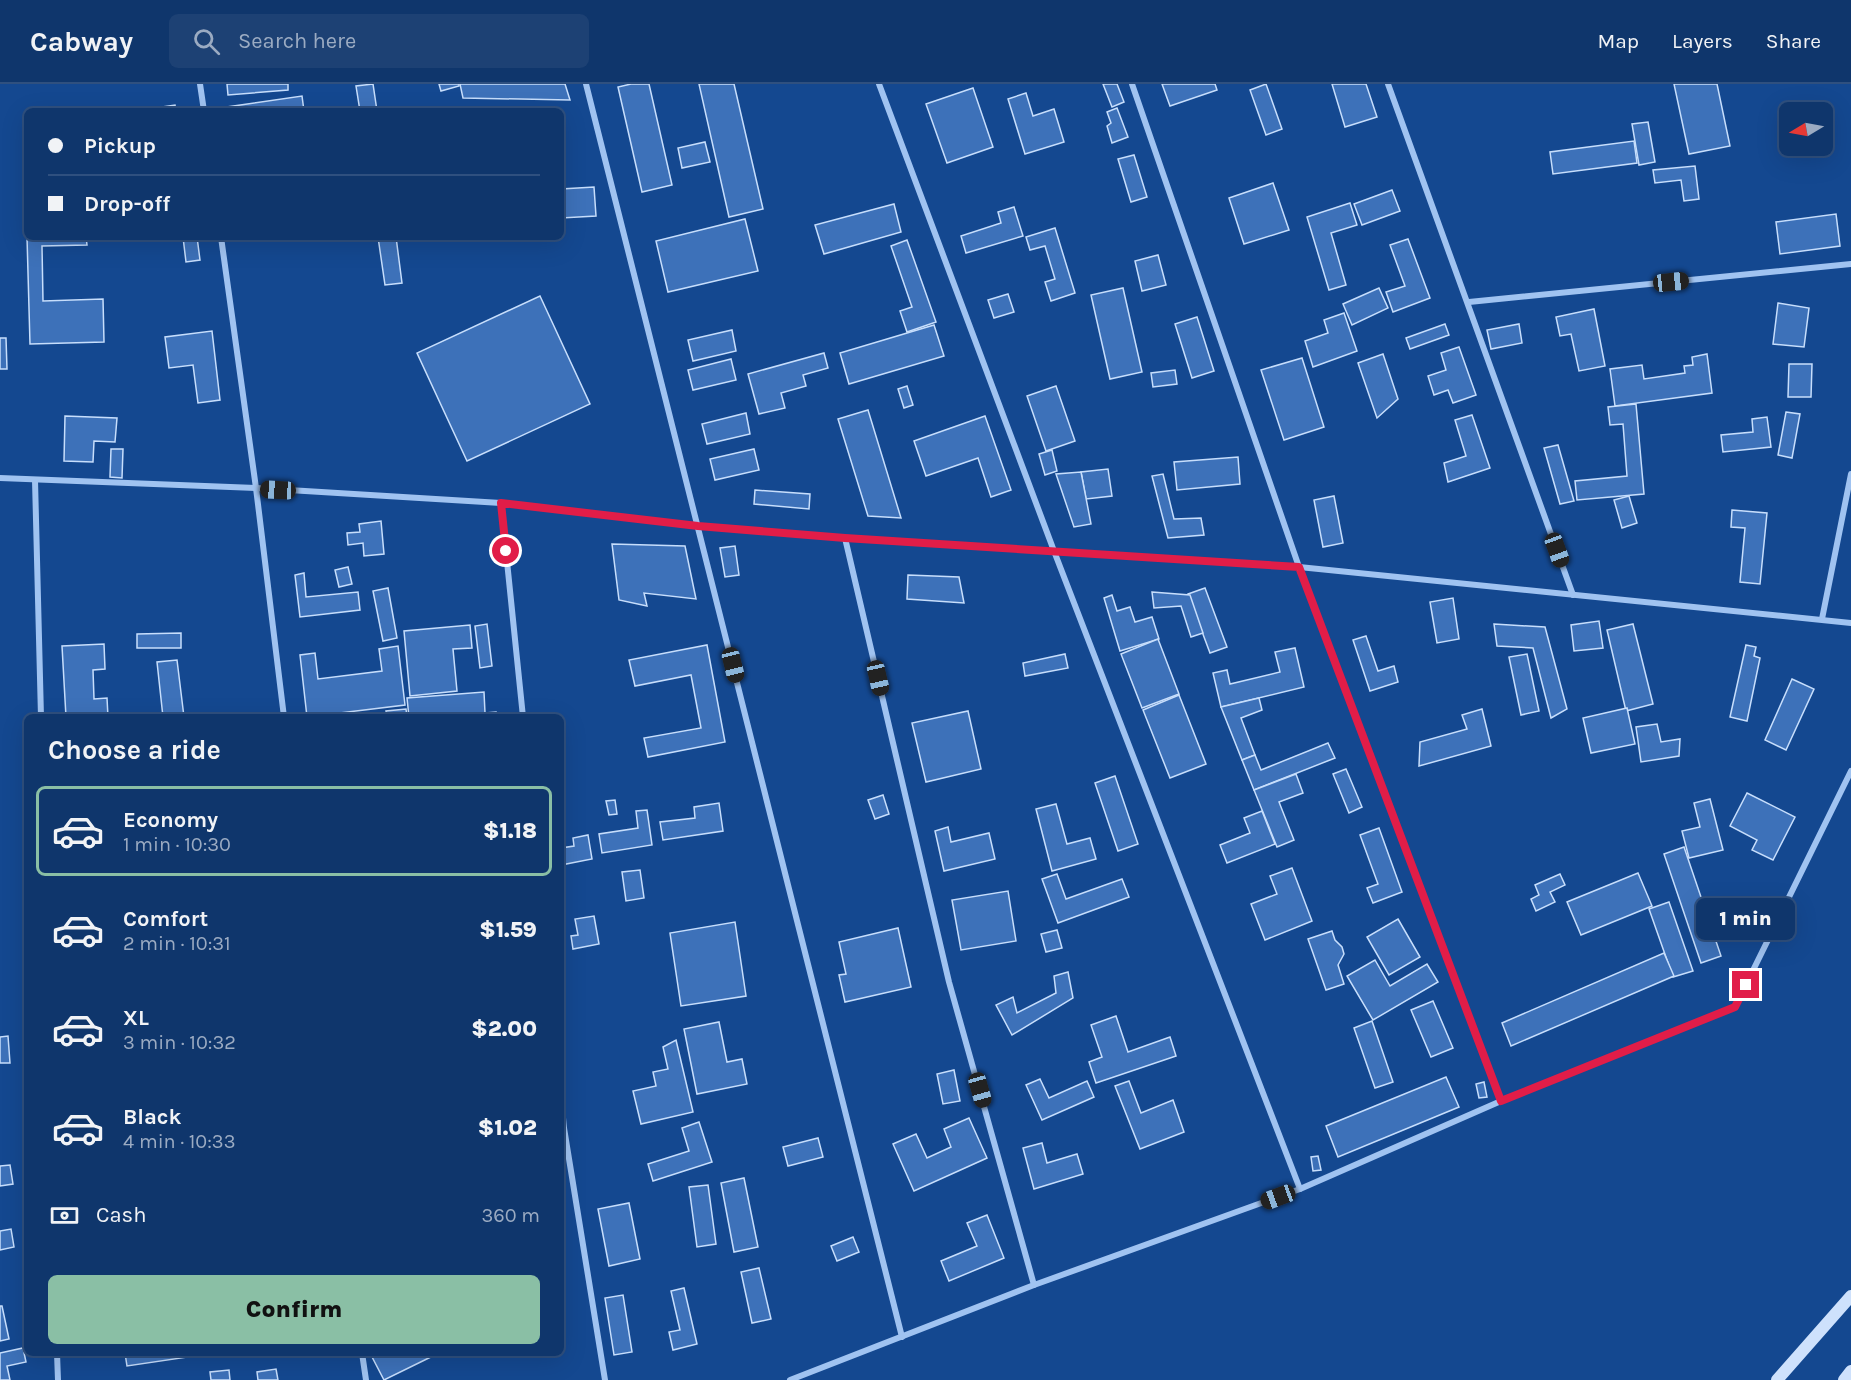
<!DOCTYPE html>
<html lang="en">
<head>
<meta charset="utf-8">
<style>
  :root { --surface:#0f366c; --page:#1d4174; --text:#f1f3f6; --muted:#9babc2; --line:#2f507f; --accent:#8abfa5 }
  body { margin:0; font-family:Karla,sans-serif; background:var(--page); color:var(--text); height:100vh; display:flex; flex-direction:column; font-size:22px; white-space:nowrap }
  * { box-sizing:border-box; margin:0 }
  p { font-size:20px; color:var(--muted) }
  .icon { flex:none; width:33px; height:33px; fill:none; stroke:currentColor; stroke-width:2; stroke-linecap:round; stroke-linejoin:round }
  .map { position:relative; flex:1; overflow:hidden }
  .details { position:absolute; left:24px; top:630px; width:540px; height:642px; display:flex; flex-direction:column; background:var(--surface); border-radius:9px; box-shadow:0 6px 24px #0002,0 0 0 2px var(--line) }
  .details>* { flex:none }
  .guide { position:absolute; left:24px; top:24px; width:540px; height:132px; border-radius:9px; box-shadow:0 6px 24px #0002,0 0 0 2px var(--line); display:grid; align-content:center; height:132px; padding:0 24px; background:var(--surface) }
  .needle { width:39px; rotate:260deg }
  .buttons { position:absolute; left:1779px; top:18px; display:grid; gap:12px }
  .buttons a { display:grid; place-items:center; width:54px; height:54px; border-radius:9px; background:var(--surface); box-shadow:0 6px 24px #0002,0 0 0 2px var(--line); font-size:30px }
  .end { position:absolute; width:27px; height:27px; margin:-14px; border:8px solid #e11d48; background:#fff; box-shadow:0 0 0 3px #fff }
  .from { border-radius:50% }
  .bubble { position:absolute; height:42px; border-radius:9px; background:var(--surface); box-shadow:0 6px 24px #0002,0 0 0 2px var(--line); font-size:20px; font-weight:800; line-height:42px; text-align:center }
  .car { position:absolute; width:18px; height:36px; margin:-18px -9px; border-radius:8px; box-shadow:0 0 4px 2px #0007; background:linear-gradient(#222 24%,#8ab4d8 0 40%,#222 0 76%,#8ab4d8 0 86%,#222 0) }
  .guide b { display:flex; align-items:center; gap:21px; height:57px; font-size:22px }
  .guide b+b { border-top:2px solid var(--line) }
  .guide i { width:15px; height:15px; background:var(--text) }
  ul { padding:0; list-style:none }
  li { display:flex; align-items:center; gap:18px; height:90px; margin:0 12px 9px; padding:0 12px; border:3px solid transparent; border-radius:9px }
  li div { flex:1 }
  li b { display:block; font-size:22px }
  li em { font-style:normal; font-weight:800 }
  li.on { border-color:var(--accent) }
  li>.icon { width:54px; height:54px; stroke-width:1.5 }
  h2 { padding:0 24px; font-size:27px; line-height:72px }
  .pay { display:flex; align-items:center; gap:15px; height:66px; padding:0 24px; font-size:22px }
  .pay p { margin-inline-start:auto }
  .primary-button { display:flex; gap:12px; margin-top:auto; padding:12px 24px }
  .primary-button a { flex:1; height:69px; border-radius:9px; background:var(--accent); color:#111; font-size:24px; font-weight:800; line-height:69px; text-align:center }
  header { display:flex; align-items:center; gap:36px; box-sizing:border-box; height:84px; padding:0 30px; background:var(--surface); border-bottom:2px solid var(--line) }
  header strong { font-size:28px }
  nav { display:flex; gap:33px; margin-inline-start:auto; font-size:21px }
  .search { width:420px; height:54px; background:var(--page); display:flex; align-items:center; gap:15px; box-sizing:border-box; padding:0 21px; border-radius:9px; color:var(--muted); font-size:22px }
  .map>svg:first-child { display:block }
  .building { fill:#3d71b9; stroke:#c7defc; stroke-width:1.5 }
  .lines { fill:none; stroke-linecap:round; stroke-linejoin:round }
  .minor { stroke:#a0c3f1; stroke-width:6 }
  .secondary { stroke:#cee1fc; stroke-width:12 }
  .route { stroke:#e11d48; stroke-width:8 }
</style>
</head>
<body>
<header>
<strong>Cabway</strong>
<div class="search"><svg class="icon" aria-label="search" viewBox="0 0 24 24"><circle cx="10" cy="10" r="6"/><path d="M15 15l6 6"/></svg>Search here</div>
<nav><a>Map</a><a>Layers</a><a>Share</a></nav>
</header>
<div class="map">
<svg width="1851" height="1296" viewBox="0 0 1851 1296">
  <rect width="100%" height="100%" fill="#144890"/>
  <!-- building -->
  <g class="building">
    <polygon points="227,0 288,0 288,6 228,11"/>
    <polygon points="373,0 377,27 360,27 356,2"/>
    <polygon points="439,0 459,0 459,2 441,7"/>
    <polygon points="460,0 565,0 570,16 463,14"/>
    <polygon points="631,0 649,0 672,101 642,108 618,3"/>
    <polygon points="699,0 734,0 763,125 729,133"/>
    <polygon points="1103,0 1117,0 1124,18 1112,23"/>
    <polygon points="1162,0 1215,0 1217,6 1170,22"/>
    <polygon points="1266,0 1282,45 1266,51 1250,6"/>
    <polygon points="1332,0 1366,0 1377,33 1345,43"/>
    <polygon points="1674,0 1717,0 1730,62 1689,70"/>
    <polygon points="973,4 993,63 947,79 926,20"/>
    <polygon points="1026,9 1033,32 1054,25 1064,58 1025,70 1008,15"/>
    <polygon points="302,12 304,27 227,27 227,23"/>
    <polygon points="175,21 176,27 142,27 142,26"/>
    <polygon points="1117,24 1128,53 1112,59 1107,42 1111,39 1107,28"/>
    <polygon points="1648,38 1655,78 1639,81 1632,40"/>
    <polygon points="1634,57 1637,79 1553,90 1550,68"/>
    <polygon points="705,58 710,78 682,84 678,64"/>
    <polygon points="1134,71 1147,113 1131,118 1118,75"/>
    <polygon points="1695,82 1699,115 1684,117 1681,96 1655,99 1653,86"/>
    <polygon points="1273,99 1289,146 1244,160 1229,114"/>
    <polygon points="594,103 596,132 561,134 561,105"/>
    <polygon points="1392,106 1400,127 1362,141 1354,120"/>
    <polygon points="1350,119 1357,141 1331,149 1346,201 1329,206 1307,133"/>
    <polygon points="894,120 901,148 824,170 815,141"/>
    <polygon points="1014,123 1023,152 966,169 961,152 1001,139 998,128"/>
    <polygon points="1836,130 1840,162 1780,170 1776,138"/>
    <polygon points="745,135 758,187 668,208 656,157"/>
    <polygon points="1055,144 1075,209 1051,217 1045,198 1055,195 1045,162 1030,166 1026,153"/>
    <polygon points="27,153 86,153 87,161 42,162 43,217 103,215 104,258 30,260"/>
    <polygon points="183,153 197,153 200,176 186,178"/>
    <polygon points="378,153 396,153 402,199 385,201"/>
    <polygon points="1408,155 1430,214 1393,228 1386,208 1405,202 1390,161"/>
    <polygon points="907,156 936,238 907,248 900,227 912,223 891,162"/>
    <polygon points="1158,171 1166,201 1142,207 1135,177"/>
    <polygon points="1123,204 1142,288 1110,295 1091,211"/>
    <polygon points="1379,204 1388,224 1352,241 1343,220"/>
    <polygon points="1008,210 1014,228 994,234 988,216"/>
    <polygon points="540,212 590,320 467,377 417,269"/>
    <polygon points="1778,219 1809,224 1804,263 1773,260"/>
    <polygon points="1594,225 1605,282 1579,287 1571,250 1560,252 1556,233"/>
    <polygon points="1344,229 1357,267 1313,283 1305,257 1328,249 1324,236"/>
    <polygon points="1197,233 1214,287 1192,294 1175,240"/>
    <polygon points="1445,240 1449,251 1410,265 1406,254"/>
    <polygon points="1519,240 1522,259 1491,265 1487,246"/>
    <polygon points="934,241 944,272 849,300 840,269"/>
    <polygon points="732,246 736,267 693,277 688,256"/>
    <polygon points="212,247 220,316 198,319 193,281 169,284 165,253"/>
    <polygon points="0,254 6,254 7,285 0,285"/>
    <polygon points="1459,263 1476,311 1453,319 1448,306 1434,311 1428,292 1446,286 1441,269"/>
    <polygon points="824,269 828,284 803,291 806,302 781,309 785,324 759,330 748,290"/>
    <polygon points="1383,270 1398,315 1377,334 1358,279"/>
    <polygon points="1707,270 1712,309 1615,322 1610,285 1642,281 1644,295 1685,289 1684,282 1693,281 1692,273"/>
    <polygon points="1302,274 1324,343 1284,356 1261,286"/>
    <polygon points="731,275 736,296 693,306 688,286"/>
    <polygon points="1789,280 1812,280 1811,313 1788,313"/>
    <polygon points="1175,286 1177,300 1153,303 1151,289"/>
    <polygon points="907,302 913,321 904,324 898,305"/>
    <polygon points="1056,302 1075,357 1046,367 1027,312"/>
    <polygon points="1636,320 1644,410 1577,416 1575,397 1627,392 1623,340 1610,341 1608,323"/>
    <polygon points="868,326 901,434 868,432 838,335"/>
    <polygon points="1786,328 1800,330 1792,374 1778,371"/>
    <polygon points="746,329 750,350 707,360 702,340"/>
    <polygon points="1472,331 1490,384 1448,398 1444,379 1466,372 1455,336"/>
    <polygon points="65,332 117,334 115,358 94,357 93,378 64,377"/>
    <polygon points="985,332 1011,406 991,413 978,374 926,392 914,357"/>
    <polygon points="1767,333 1771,363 1723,368 1721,351 1753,348 1752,335"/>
    <polygon points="1558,361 1574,417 1560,420 1544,364"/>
    <polygon points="111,365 123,365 122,394 110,393"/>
    <polygon points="754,365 759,386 715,396 710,375"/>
    <polygon points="1052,366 1057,387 1045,391 1039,370"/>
    <polygon points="1238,373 1240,400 1177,406 1174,378"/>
    <polygon points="1108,385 1112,412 1086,415 1081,388"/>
    <polygon points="1081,388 1091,440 1074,443 1056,390"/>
    <polygon points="1163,390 1174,435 1201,434 1204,451 1168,454 1152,392"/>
    <polygon points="755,406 810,410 809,425 754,420"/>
    <polygon points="1334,412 1343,459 1323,463 1314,416"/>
    <polygon points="1629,412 1637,439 1622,444 1614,416"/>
    <polygon points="1732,426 1767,429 1760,500 1740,498 1745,444 1731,443"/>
    <polygon points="381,437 384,470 364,472 363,459 348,461 347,449 360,448 359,440"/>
    <polygon points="612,460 685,462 696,515 644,509 647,522 619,516"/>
    <polygon points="735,462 739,491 725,493 720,464"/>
    <polygon points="348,483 352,500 339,503 335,486"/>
    <polygon points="304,489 306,513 358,508 360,526 300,533 295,491"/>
    <polygon points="908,491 959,493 964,519 907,515"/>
    <polygon points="388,504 397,554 383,557 373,507"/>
    <polygon points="1205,504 1227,563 1210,569 1188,510"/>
    <polygon points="1152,508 1190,511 1203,549 1191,553 1181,522 1154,524"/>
    <polygon points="1112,511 1117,527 1130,523 1135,538 1152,533 1159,555 1120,567 1104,514"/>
    <polygon points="1453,514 1459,555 1437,559 1430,518"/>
    <polygon points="1599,537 1603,564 1574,567 1571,541"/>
    <polygon points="487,540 492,582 480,584 475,542"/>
    <polygon points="1494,540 1545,543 1567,625 1551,634 1533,564 1497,562"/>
    <polygon points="1633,540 1653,620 1626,627 1607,546"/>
    <polygon points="470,541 472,564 453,565 457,607 410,612 404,547"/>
    <polygon points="181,549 181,564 137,564 137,550"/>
    <polygon points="1366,552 1378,587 1394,582 1398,598 1370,607 1353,556"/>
    <polygon points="1158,555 1179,610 1142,624 1121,570"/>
    <polygon points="104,560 105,585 93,586 94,615 107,614 108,633 66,633 62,562"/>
    <polygon points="707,561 725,658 648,673 644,654 701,644 691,591 635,602 629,576"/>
    <polygon points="1746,561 1756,563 1754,572 1760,574 1747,637 1730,633"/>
    <polygon points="398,562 405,621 307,633 300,571 315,569 318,595 382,587 379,565"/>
    <polygon points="1295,564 1304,603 1221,623 1213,589 1227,586 1230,600 1280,588 1275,568"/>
    <polygon points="1065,570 1068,584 1025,592 1023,579"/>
    <polygon points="1527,570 1539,627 1521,631 1509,573"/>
    <polygon points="177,576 184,633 163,633 157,578"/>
    <polygon points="1792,595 1814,605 1786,666 1765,656"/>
    <polygon points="484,608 485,629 496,628 496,633 409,633 407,614"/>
    <polygon points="1179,611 1206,680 1170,694 1143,626"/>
    <polygon points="1259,614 1262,626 1241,634 1255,671 1242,676 1221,623"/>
    <polygon points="1627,624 1635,660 1591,669 1583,634"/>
    <polygon points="406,625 407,633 387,633 386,627"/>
    <polygon points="1482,625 1491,662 1419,682 1420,658 1467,645 1462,631"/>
    <polygon points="968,627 981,685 926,698 912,639"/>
    <polygon points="1657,640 1661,658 1680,655 1679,672 1641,678 1636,643"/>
    <polygon points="1328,659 1335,674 1254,706 1242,676 1255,671 1261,686"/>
    <polygon points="1346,685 1362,723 1349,729 1333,690"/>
    <polygon points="1296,690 1303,709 1279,718 1294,756 1277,763 1254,706"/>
    <polygon points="1115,692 1138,760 1118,767 1095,699"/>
    <polygon points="1747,709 1795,733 1773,776 1752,766 1757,756 1730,742"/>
    <polygon points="883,711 889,730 875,735 868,716"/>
    <polygon points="1710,715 1723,766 1689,774 1682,747 1700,743 1694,719"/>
    <polygon points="615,716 617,730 609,731 606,717"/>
    <polygon points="719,719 723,747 663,756 660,738 695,734 694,723"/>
    <polygon points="1056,720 1067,760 1090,754 1096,775 1052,787 1036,725"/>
    <polygon points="647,726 652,761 602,769 599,750 638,744 636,727"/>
    <polygon points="1262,727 1275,760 1227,779 1220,761 1250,749 1244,734"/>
    <polygon points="948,743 951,758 989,749 995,775 944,787 935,747"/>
    <polygon points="1379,744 1402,808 1373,819 1367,804 1378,800 1360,751"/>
    <polygon points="588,751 592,775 561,781 561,764 574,762 573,754"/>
    <polygon points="1684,763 1721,872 1701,879 1664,770"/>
    <polygon points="1292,784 1312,837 1265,856 1251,820 1277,810 1270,792"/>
    <polygon points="640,786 644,814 626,817 622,788"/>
    <polygon points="1638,789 1652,822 1581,851 1567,818"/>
    <polygon points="1057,790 1066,815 1122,795 1129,813 1058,839 1042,795"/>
    <polygon points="1560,790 1565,801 1550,808 1555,818 1536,827 1531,815 1539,811 1535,801"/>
    <polygon points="1008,807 1016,857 961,866 952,816"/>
    <polygon points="1669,818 1693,887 1673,893 1649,825"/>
    <polygon points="594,832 599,860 573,865 571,852 578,851 575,835"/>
    <polygon points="1398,835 1420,873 1389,891 1367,853"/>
    <polygon points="735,838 746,912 681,922 670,849"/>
    <polygon points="898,844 911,903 845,918 839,891 846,890 839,858"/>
    <polygon points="1057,846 1062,864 1046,868 1041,850"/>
    <polygon points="1332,847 1335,856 1342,863 1344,870 1338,881 1344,900 1326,906 1308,855"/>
    <polygon points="1664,869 1674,892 1511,962 1502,939"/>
    <polygon points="1375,876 1390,902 1427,880 1438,898 1373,936 1347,892"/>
    <polygon points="1068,888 1073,914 1012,951 996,921 1013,913 1017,929 1056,909 1054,892"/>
    <polygon points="1433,917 1453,964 1431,973 1411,926"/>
    <polygon points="1116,932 1128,968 1170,953 1176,972 1096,999 1089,978 1102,973 1091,941"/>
    <polygon points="1372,937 1393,998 1375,1004 1354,944"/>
    <polygon points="719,938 727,978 742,975 747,1000 697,1010 684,945"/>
    <polygon points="8,952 10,979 0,979 0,953"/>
    <polygon points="676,956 693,1028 641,1040 633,1007 656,1002 653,988 668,985 663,963"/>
    <polygon points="954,986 960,1017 943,1020 937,990"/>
    <polygon points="1446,993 1459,1023 1338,1073 1326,1042"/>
    <polygon points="1040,995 1049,1014 1087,997 1094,1013 1042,1036 1026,1001"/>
    <polygon points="1129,997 1141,1029 1173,1016 1184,1048 1140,1065 1115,1002"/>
    <polygon points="1484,998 1487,1013 1479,1014 1476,1000"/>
    <polygon points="969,1034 987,1074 914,1107 893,1060 916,1050 927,1074 951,1063 944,1045"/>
    <polygon points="699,1038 712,1078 653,1097 648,1080 689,1067 682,1044"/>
    <polygon points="818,1054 823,1073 788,1082 783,1063"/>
    <polygon points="1042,1059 1047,1079 1077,1070 1083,1090 1034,1105 1023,1064"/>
    <polygon points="1318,1072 1321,1086 1313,1087 1311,1073"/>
    <polygon points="10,1081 13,1100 0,1102 0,1082"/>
    <polygon points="744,1094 758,1163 734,1168 721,1099"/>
    <polygon points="708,1101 716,1160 697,1163 689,1103"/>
    <polygon points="629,1119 640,1175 609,1182 598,1125"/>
    <polygon points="987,1131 1004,1174 949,1197 941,1177 977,1162 967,1139"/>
    <polygon points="11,1145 14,1163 0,1166 0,1147"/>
    <polygon points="853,1153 859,1168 837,1177 831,1162"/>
    <polygon points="759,1184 771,1235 752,1239 741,1188"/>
    <polygon points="684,1204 697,1260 673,1266 669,1248 680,1246 671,1207"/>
    <polygon points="623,1211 632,1268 614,1271 605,1214"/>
    <polygon points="0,1222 2,1222 9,1255 0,1257"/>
    <polygon points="23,1264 26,1278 7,1282 10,1296 0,1296 0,1269"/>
    <polygon points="125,1269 187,1269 188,1273 127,1282"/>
    <polygon points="370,1269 439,1269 384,1296"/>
    <polygon points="276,1285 278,1296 258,1296 257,1288"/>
    <polygon points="229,1286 230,1296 211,1296 210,1288"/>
  </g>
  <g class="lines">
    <!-- minor -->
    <g class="minor">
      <polyline points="200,0 204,27"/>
      <polyline points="586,0 902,1253"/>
      <polyline points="879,0 1054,467 1300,1105"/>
      <polyline points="1132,0 1299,483 1501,1017"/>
      <polyline points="1388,0 1573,511"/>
      <polyline points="221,153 256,404 284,633"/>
      <polyline points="1469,218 1851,180"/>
      <polyline points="0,394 256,404 501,419 698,442 845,454 1299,483 1851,539"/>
      <polyline points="35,396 41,633"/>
      <polyline points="501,419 523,633"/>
      <polyline points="845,454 949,898 1034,1201"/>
      <polyline points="1822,535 1851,390"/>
      <polyline points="561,1013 564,1044 605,1296"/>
      <polyline points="57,1269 58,1296"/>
      <polyline points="362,1269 366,1296"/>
      <polyline points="790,1296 1034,1201 1300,1105 1501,1017 1735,923 1851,687"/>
    </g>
    <!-- secondary -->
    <g class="secondary">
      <polyline points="1777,1296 1851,1212"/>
      <polyline points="1844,1296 1851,1287"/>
    </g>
  </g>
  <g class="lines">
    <!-- route -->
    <polyline class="route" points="506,467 501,419 698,442 845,454 1299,483 1501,1017 1735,923 1746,901"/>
  </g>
</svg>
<div class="buttons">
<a><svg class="needle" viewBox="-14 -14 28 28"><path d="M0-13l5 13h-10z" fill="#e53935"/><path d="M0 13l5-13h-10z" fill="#9babc2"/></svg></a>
</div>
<i class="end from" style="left:506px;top:467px"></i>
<i class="end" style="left:1746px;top:901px"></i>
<div class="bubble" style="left:1696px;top:814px;width:99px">1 min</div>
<i class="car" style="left:1671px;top:198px;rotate:84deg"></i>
<i class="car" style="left:278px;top:406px;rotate:273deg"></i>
<i class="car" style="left:1557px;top:466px;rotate:160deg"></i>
<i class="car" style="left:733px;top:581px;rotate:166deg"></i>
<i class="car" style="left:878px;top:594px;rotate:167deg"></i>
<i class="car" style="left:980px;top:1006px;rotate:164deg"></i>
<i class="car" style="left:1278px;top:1113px;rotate:250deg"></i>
<div class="guide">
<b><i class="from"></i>Pickup</b>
<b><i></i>Drop-off</b>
</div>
<section class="details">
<h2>Choose a ride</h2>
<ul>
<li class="on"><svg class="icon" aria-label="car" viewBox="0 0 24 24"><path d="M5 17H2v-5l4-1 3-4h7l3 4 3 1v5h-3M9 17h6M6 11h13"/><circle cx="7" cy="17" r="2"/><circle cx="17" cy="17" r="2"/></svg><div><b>Economy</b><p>1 min · 10:30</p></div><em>$1.18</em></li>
<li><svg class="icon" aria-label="car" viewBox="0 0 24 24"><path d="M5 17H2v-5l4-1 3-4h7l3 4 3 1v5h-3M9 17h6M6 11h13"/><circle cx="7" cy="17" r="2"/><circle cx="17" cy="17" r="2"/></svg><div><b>Comfort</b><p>2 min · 10:31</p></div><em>$1.59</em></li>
<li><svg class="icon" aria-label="car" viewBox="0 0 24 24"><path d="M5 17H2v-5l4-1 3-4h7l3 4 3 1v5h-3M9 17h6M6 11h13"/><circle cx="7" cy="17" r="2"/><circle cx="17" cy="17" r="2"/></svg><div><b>XL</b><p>3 min · 10:32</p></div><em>$2.00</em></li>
<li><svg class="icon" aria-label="car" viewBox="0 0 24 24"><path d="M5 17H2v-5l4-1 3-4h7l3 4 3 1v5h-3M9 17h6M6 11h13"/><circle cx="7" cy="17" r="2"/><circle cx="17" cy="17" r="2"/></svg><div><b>Black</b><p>4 min · 10:33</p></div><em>$1.02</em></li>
</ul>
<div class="pay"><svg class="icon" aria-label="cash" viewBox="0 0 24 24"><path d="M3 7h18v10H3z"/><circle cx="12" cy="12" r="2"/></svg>Cash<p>360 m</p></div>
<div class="primary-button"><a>Confirm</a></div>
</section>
</div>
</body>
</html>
